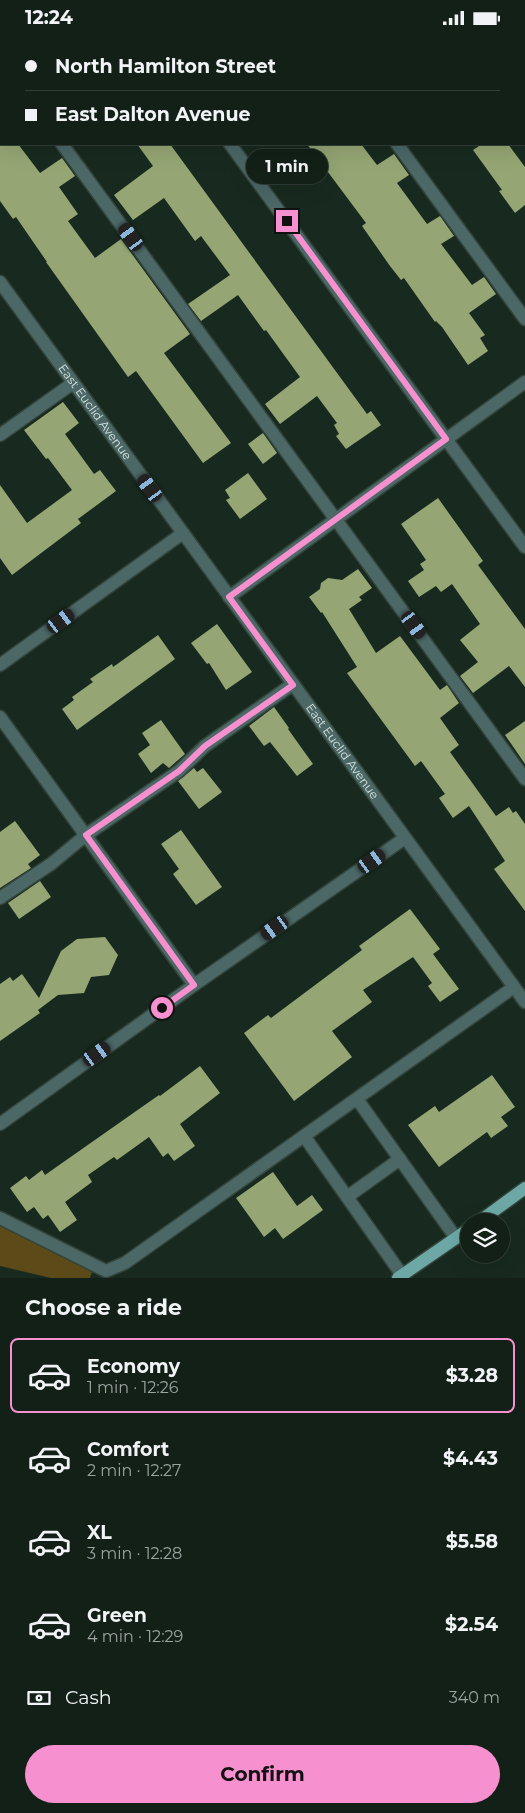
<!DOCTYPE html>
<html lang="en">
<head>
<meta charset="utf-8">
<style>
  :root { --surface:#122017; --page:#1b2820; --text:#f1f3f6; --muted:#9ca3a1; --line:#313e36; --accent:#f790ce }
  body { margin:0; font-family:Montserrat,sans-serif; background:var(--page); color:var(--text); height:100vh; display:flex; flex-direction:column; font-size:19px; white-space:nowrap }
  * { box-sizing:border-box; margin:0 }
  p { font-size:16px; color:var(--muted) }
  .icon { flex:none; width:28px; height:28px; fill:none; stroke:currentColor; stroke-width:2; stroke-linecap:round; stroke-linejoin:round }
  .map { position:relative; height:1243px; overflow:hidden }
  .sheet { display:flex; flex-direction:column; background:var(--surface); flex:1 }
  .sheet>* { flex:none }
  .top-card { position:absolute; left:0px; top:0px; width:525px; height:110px; box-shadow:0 5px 20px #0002,0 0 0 1px var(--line); display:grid; align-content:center; height:110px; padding:0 25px; background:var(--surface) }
  .fabs { position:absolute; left:460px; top:1178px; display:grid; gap:10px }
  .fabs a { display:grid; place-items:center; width:50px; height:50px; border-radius:50%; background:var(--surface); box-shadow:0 5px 20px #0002,0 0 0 1px var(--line); font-size:25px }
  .end { position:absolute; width:22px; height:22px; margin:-11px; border:6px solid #f790ce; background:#111; box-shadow:0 0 0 2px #111 }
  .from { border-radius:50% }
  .bubble { position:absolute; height:35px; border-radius:18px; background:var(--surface); box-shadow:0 5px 20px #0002,0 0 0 1px var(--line); font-size:16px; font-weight:700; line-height:35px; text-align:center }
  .car { position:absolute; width:15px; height:30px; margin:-15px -8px; border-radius:6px; box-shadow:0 0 4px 1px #0007; background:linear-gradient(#222 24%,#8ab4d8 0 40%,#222 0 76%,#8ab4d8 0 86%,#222 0) }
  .top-card b { display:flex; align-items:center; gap:18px; height:48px; font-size:19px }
  .top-card b+b { border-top:1px solid var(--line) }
  .top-card i { width:12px; height:12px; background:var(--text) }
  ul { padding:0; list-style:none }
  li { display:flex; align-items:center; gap:15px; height:75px; margin:0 10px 8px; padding:0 15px; border:2px solid transparent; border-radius:8px }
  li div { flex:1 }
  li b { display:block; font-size:19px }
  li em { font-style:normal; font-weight:700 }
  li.selected { border-color:var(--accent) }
  li>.icon { width:45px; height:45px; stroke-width:1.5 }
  h2 { padding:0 25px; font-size:22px; line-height:60px }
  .pay { display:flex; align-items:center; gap:12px; height:55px; padding:0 25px; font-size:19px }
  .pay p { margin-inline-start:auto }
  .action { display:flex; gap:10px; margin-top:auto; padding:10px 25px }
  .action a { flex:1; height:58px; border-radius:30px; background:var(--accent); color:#111; font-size:20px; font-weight:700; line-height:58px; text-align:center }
  .status { display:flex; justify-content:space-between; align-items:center; height:35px; padding:0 25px; background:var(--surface); direction:ltr }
  .status svg { height:14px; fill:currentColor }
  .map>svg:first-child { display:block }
  .green { fill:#5c4a18 }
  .building { fill:#95a674 }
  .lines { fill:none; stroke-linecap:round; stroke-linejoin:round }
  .minor-casing { stroke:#33443a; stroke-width:15 }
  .major-casing { stroke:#33443a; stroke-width:15 }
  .minor { stroke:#4b6766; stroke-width:12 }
  .major { stroke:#6da8a7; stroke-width:12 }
  .route { stroke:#f790ce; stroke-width:6 }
  .labels { text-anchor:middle; stroke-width:5; stroke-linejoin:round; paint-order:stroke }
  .street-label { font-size:12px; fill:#d9e5de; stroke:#09100c }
</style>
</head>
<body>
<div class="status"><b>12:24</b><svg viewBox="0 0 49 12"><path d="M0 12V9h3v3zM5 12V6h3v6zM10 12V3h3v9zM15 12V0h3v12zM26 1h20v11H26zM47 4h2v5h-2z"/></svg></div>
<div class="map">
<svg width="525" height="1243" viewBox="0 0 525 1243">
  <rect width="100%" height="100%" fill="#182a1f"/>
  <!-- green -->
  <polygon class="green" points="0,1188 93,1234 90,1243 51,1243 0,1231"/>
  <!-- building -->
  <g class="building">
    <polygon points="0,109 18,109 40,138 62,123 75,141 59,152 78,179 68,186 95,223 121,204 190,299 164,318 231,408 203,428 136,336 128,342 46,227 47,227 16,182 13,184 0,166"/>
    <polygon points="137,109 170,109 367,379 371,376 381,390 346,414 336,401 339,399 334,390 337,388 317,361 280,389 265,369 300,342 266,295 264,296 238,260 201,286 188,269 230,240 201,201 195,206 164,163 133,185 114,160 153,131"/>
    <polygon points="307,109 361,109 377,130 394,119 409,140 397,148 427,189 440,181 454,201 441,209 472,250 484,242 496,259 469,278 485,300 480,303 488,316 468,330 442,292 436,286 435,287 404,243 401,245 390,231 362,191 366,188"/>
    <polygon points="482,109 508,109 525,132 525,170 515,178 499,156 502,155 473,115"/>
    <polygon points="63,367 79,388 65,399 94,439 100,435 116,456 78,484 81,488 12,540 0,523 0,450 27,488 72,455 48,423 46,424 24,395"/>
    <polygon points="263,398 277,418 263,429 248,409"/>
    <polygon points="248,438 267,464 240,484 226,465 230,463 225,455"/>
    <polygon points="438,463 483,526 478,530 525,594 525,652 509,631 473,658 460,641 478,627 460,605 480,589 452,549 441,557 436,551 419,562 408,546 424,535 420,529 426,525 401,489"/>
    <polygon points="358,534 372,553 359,562 362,565 349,574 376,618 400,601 440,655 447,650 459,668 440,683 459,710 450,717 496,781 509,772 513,778 516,776 525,789 525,876 494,834 505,826 469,771 453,783 439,763 445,759 421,726 415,731 347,638 357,632 322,577 321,578 309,562 320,554 321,548 328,543 342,545"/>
    <polygon points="217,589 252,637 226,655 209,628 207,629 191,608"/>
    <polygon points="158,600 175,624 77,695 62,674 74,665 72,662 93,647 90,644 112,629 113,632"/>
    <polygon points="274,672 289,693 288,694 313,729 297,741 270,707 264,711 249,691"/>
    <polygon points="161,685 185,719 169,733 163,728 151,738 138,719 150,710 142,698"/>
    <polygon points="525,686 525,729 505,700"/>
    <polygon points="194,733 197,737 203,733 222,757 199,774 178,746"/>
    <polygon points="15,786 40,820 28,829 31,833 0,853 0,797"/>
    <polygon points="181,795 222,852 196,870 173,839 179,834 161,809"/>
    <polygon points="40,846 51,862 19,884 8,868"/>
    <polygon points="410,874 440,914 433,919 459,954 440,967 428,951 432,948 413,922 363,955 372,967 332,996 352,1022 294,1066 244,998 268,980 271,983 362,915 359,911"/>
    <polygon points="105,902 118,920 109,940 91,942 84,958 58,960 38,975 40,978 0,1006 0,949 10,942 13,946 22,939 39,963 61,916 77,904"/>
    <polygon points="200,1031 220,1058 180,1089 195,1111 174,1126 168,1118 163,1122 149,1102 117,1125 114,1122 88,1140 92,1147 65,1167 77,1185 60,1197 48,1180 43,1184 34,1172 27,1177 10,1153 26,1141 29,1145 42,1135 45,1140 159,1060 160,1061"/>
    <polygon points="492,1040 515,1072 501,1082 508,1091 491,1103 487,1097 439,1132 408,1090 435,1071 439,1077"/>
    <polygon points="273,1137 297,1171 312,1160 323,1175 283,1204 275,1193 264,1202 236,1163"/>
  </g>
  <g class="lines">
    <!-- minor casing -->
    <g class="minor-casing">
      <g id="minor">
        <polyline points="150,0 151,1"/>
        <polyline points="318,0 319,1"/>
        <polyline points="491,0 492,1"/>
        <polyline points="0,24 1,26"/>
        <polyline points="524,45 525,47"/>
        <polyline points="62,109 525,744"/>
        <polyline points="230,109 525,512"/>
        <polyline points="397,109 525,284"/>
        <path id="s1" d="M0 247 525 967"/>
        <polyline points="0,400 73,348"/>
        <polyline points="229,562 525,347"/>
        <polyline points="0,630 183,498"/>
        <polyline points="0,682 194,950"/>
        <polyline points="0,863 51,829 86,800 179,736 205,711 293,649"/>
        <polyline points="357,1064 456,1203"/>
        <polyline points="0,1089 194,950 405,803"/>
        <polyline points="304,1101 402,1240"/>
        <polyline points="347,1162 400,1124"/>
        <polyline points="0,1183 106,1236 125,1228 514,952"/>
      </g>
    </g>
    <!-- major casing -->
    <g class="major-casing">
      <g id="major">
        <polyline points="480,1186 525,1153"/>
        <polyline points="398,1243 469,1194"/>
      </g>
    </g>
    <!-- minor -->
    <use href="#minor" class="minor"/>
    <!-- major -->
    <use href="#major" class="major"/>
  </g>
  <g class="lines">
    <!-- route -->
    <polyline class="route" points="162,973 194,950 86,800 179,736 205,711 293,650 229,562 446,404 287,186"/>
  </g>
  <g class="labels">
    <!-- street labels -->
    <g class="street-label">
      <text dy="4" stroke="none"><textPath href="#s1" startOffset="161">East Euclid Avenue</textPath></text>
      <text dy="4" stroke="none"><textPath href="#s1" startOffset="581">East Euclid Avenue</textPath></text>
    </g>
  </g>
</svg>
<div class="fabs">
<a><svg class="icon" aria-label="layers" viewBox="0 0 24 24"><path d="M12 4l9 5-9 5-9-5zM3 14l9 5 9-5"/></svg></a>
</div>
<i class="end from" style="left:162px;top:973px"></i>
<i class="end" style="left:287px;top:186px"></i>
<div class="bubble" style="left:246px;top:114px;width:82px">1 min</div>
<i class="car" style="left:131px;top:202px;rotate:324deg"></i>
<i class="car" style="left:150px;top:453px;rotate:324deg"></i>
<i class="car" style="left:61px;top:586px;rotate:54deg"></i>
<i class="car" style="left:414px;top:590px;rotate:144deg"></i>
<i class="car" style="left:372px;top:826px;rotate:55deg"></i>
<i class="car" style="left:275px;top:893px;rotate:235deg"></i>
<i class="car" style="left:97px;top:1019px;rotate:55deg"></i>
<div class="top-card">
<b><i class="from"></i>North Hamilton Street</b>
<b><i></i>East Dalton Avenue</b>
</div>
</div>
<section class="sheet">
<h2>Choose a ride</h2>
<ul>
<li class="selected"><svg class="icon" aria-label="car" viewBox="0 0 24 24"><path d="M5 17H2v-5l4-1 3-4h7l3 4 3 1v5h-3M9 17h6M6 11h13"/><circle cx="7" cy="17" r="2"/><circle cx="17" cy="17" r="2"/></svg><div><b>Economy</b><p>1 min · 12:26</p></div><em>$3.28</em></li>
<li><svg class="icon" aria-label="car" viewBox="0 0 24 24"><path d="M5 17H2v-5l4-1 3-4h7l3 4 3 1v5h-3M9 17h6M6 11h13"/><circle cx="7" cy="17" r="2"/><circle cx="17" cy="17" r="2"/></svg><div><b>Comfort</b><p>2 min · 12:27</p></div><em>$4.43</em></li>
<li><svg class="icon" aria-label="car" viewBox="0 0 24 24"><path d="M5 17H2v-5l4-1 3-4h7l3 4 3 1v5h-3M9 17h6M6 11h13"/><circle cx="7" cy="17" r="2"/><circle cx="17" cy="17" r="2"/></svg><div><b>XL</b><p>3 min · 12:28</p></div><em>$5.58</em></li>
<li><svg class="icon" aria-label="car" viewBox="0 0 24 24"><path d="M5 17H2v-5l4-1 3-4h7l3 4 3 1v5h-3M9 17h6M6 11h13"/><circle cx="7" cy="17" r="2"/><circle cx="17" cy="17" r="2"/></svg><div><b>Green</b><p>4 min · 12:29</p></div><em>$2.54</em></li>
</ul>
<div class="pay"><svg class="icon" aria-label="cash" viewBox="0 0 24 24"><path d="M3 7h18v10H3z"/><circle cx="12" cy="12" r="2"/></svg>Cash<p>340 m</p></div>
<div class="action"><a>Confirm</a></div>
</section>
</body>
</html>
